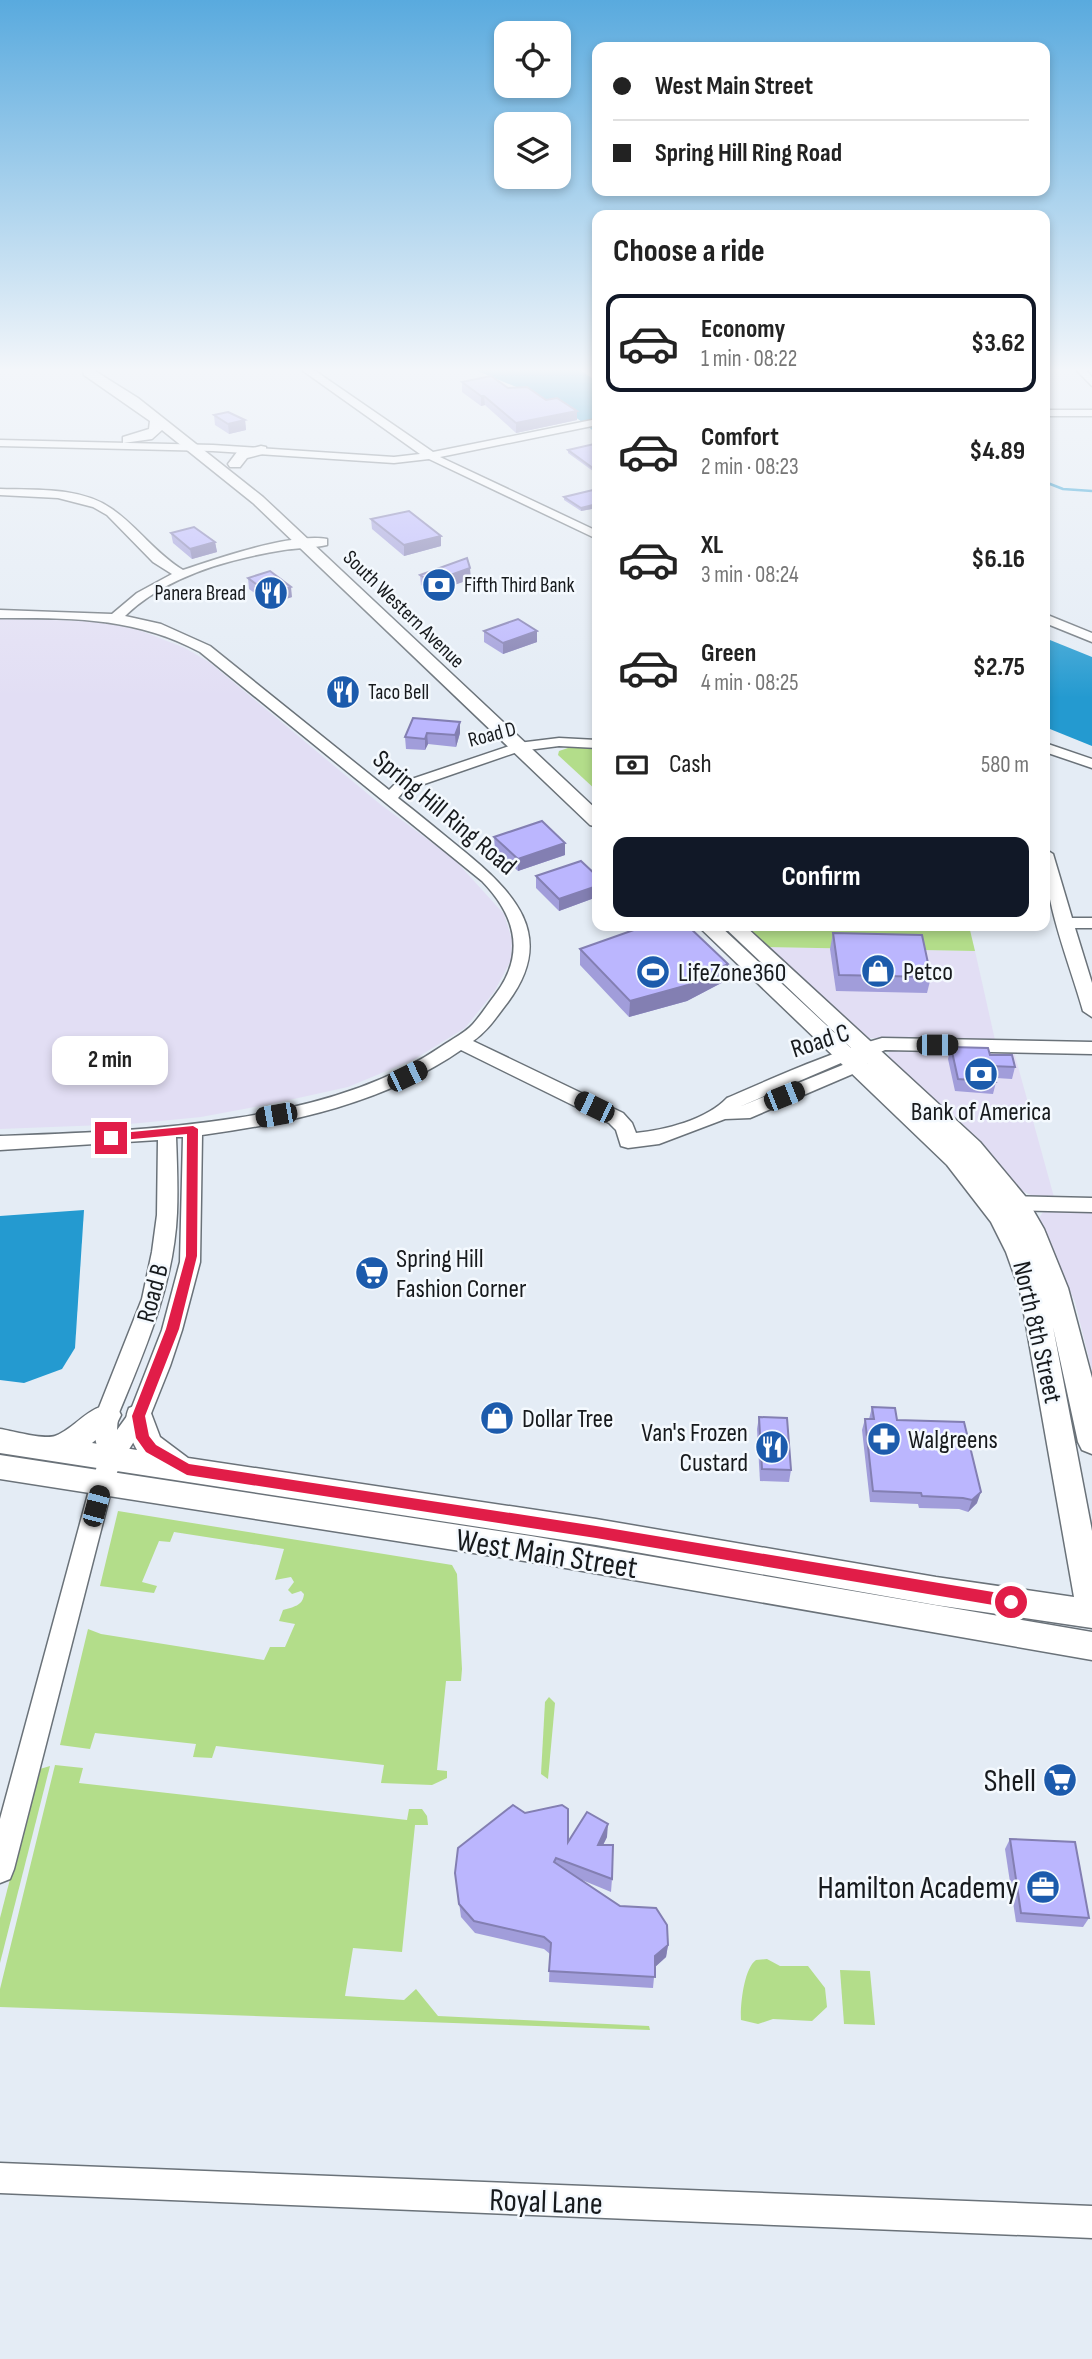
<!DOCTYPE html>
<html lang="en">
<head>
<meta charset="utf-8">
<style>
  :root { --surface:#fff; --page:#f2f2f2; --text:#222; --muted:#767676; --line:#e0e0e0; --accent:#111827 }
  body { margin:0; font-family:"Sofia Sans Condensed",sans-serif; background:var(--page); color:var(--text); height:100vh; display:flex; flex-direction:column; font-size:26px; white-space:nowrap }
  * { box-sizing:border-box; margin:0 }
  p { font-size:23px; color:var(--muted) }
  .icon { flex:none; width:38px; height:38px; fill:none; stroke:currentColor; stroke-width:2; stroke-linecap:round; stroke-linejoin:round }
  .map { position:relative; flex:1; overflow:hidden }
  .drawer { position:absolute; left:592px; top:210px; width:458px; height:721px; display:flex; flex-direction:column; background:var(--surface); border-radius:14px; box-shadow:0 4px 10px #0003 }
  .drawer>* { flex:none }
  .banner { position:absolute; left:592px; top:42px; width:458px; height:154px; border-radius:14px; box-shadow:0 4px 10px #0003; display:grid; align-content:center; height:154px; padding:0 21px; background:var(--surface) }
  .fabs { position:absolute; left:494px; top:21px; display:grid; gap:14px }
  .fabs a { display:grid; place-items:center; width:77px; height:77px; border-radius:14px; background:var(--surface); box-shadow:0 4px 10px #0003; font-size:35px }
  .end { position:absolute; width:32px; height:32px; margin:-16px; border:9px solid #e11d48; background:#fff; box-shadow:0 0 0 4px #fff }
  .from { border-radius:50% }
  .bubble { position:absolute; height:49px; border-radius:14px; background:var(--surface); box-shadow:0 4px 10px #0003; font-size:23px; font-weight:700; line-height:49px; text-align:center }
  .car { position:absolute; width:21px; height:42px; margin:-21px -10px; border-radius:9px; box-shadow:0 0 5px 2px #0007; background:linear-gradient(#222 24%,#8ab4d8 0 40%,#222 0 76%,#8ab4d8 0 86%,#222 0) }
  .banner b { display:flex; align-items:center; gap:24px; height:66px; font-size:26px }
  .banner b+b { border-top:2px solid var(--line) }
  .banner i { width:18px; height:18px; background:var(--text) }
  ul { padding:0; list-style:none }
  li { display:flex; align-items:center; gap:21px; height:98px; margin:0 14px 10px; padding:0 7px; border:4px solid transparent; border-radius:14px }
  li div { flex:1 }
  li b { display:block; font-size:26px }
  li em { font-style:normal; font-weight:700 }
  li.active { border-color:var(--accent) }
  li>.icon { width:63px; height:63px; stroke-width:1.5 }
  h2 { padding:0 21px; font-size:32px; line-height:84px }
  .pay { display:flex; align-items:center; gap:18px; height:77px; padding:0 21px; font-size:26px }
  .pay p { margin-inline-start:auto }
  .cta { display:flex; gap:14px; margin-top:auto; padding:14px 21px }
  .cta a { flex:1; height:80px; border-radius:14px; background:var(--accent); color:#fff; font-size:28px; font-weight:700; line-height:80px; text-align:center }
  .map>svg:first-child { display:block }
  .commercial { fill:#e2def4 }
  .green { fill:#b3dd8a }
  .water { fill:#249ad0 }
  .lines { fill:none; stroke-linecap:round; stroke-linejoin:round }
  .stream { stroke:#249ad0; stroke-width:2.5 }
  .minor-casing { stroke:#6a7279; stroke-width:3 }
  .major-casing { stroke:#6a7279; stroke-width:3 }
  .minor { fill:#fff; fill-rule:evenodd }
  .major { fill:#fff; fill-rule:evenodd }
  .wall { fill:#a19dda }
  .shaded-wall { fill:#837fb2 }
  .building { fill:#bbb6fe; stroke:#837fb2; stroke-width:2 }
  .route { fill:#e11d48 }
  .labels { text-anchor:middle; stroke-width:5; stroke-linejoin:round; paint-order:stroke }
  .far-poi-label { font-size:21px; fill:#171a1d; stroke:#f4f9fe; text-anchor:start }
  .far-street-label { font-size:21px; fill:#171a1d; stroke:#f4f9fe }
  .street-label { font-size:26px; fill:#171a1d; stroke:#f4f9fe }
  .poi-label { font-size:26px; fill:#171a1d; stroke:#f4f9fe; text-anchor:start }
  .near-street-label { font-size:32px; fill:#171a1d; stroke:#f4f9fe }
  .near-poi-label { font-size:32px; fill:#171a1d; stroke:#f4f9fe; text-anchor:end }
</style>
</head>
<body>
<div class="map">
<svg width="1092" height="2359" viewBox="0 0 1092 2359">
  <rect width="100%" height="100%" fill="#e4ecf5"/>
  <!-- commercial -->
  <g class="commercial">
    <polygon points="0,619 97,621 139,630 185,648 209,662 380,804 454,859 504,914 512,940 511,960 494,992 465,1028 413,1060 348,1087 271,1104 201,1117 130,1124 0,1129"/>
    <polygon points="765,947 975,951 995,1040 864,1038"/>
    <polygon points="893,1051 1014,1052 1054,1197 1031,1195 1016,1188 888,1058 889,1052"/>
    <polygon points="1092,1211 1092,1371 1075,1302 1038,1220 1043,1212"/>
  </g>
  <!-- green -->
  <g class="green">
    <polygon points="568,748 597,748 597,791 558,755 559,751"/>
    <polygon points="742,926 969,926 975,951 765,947"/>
    <path d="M118 1511 452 1565 457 1574 462 1669 461 1681H446L437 1770 447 1771V1778L432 1785 381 1783 384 1765 216 1746 212 1758 193 1757 196 1744 95 1733 90 1749 60 1745 88 1629 101 1634 264 1660 270 1647H285L295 1624 279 1621 283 1610C293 1607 303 1606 304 1594L301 1591 292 1594 288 1590 294 1582 291 1577 275 1580 284 1549 174 1532 170 1542 159 1541 142 1582 157 1586 154 1593 100 1586Z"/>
    <polygon points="549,1697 555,1703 548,1779 541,1774 545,1702"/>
    <polygon points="55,1765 83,1768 79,1783 407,1820 409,1809 422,1809 427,1816 428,1825 415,1825 402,1952 353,1948 345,1996 404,2000 416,1989 438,2016 649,2026 650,2030 0,2007 0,1989"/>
    <polygon points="50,1766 0,1963 0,1918 36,1778 40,1769"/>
    <path d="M767 1959 780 1966H808L825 1988 827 2007 812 2021 773 2019 758 2024 741 2020C740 2006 744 1968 756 1960Z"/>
    <polygon points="840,1970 870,1971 875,2025 844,2024"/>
  </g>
  <!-- water -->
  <g class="water">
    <path d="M471 368H506L520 372 516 368H578L597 382V434C560 401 516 388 471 368Z"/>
    <polygon points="1045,638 1092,657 1092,746 1045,727"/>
    <polygon points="84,1210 75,1348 62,1369 24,1383 0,1380 0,1216"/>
  </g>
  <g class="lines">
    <!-- stream -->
    <polyline class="stream" points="1045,482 1063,489 1092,491"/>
    <!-- minor casing -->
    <g class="minor-casing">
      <g id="minor">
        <polygon points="299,368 311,368 433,452 597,419 597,425 440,457 597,531 597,539 429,459 394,463 213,451 0,446 0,440 213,445 394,457 420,454"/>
        <polygon points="1074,368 1084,368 1092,377 1092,386"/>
        <rect x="1045" y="410" width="47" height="6"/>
        <path d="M0 489C36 490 82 487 112 509 138 527 155 553 183 570 218 558 291 533 327 539V545C313 548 298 548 284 550 228 559 166 576 125 616L161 624 210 646 389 790 394 785 518 743 559 738 597 740V748L559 746 520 751 404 791 398 798C419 814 439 831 460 848 513 891 558 935 508 1002 497 1016 488 1031 473 1041L623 1113 632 1123 636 1133C665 1130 706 1120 727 1098 778 1076 829 1053 882 1038L1092 1042V1054L885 1050 874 1055 862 1070 750 1118 725 1119 659 1144 628 1148 621 1146 616 1130 609 1123 461 1050C386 1102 292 1123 202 1135L200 1262 182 1330 170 1366 150 1416 121 1462 113 1483 14 1869 10 1879 0 1883V1819L91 1483 100 1458 95 1438 96 1415 142 1299 152 1252 157 1215 158 1140 0 1150V1136C138 1131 326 1126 442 1046 452 1039 465 1033 473 1024 481 1015 488 1004 495 995 526 954 516 916 482 881L200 652C135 617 72 618 0 618V610L112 614 137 593 172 574 153 562 107 515 93 507 58 498 0 495ZM851 1060 850 1062 739 1107 848 1060ZM176 1137H183L180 1262 162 1330 148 1366 130 1412 117 1430 118 1415C145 1350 174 1284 177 1213 178 1188 177 1163 176 1137Z"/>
        <polygon points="1045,614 1092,633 1092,642 1045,623"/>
        <polygon points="1045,743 1092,759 1092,768 1045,752"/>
        <path d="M1045 849 1053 854 1072 918H1092V928H1075L1092 983V1017L1083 1011C1069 961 1043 901 1045 849Z"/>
        <polygon points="1006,1196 1092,1198 1092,1212 1006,1210 999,1208 996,1203 999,1198"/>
        <polygon points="0,2163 1092,2206 1092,2238 0,2193"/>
      </g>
    </g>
    <!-- major casing -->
    <g class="major-casing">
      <g id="major">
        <polygon points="83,368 95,368 95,371 138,398 263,497 597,810 597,827 590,825 253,503 162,430 152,439 123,443 123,437 149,429 150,421 84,375"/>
        <polygon points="261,446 266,447 266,453 247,458 240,467 230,467 228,464 237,452"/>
        <path d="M698 926H720L868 1064 723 926H745L980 1142 1025 1196 1044 1229 1068 1288 1092 1378V1454L1082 1450 1078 1442 1053 1327 1092 1531V1628L936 1605 596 1545 0 1453V1429C13 1431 44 1440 55 1436 77 1428 93 1399 117 1407L121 1415 117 1423 92 1443 137 1450C130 1436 122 1423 129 1408L139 1404 149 1408 160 1437 188 1458 596 1519 936 1577 1074 1597 1020 1291 1006 1252 991 1222 947 1165Z"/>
        <polygon points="0,1455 531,1536 1092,1632 1092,1660 531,1562 0,1479"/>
      </g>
    </g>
    <!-- minor -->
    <use href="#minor" class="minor"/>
    <!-- major -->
    <use href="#major" class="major"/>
  </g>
  <!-- wall -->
  <g class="wall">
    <polygon points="586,368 597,368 597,376"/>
    <polygon points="462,382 508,388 546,400 577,420 516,433 485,405 481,406 462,392"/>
    <polygon points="214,415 245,420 246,430 229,434 215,425"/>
    <polygon points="597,446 597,474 568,453 568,450"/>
    <polygon points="597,489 597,508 581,511 564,500 564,497"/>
    <polygon points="371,519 441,536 441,546 404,556 372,529"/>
    <polygon points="171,533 215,542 217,552 192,559 173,543"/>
    <polygon points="420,575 471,579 432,593 421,585"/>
    <polygon points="248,578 292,597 270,604 249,589"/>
    <polygon points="484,631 537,631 537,642 503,654 484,642"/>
    <polygon points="413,718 460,733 456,747 428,744 425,750 406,749 405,737"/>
    <polygon points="494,837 565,843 565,855 518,871 495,849"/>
    <polygon points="536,876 597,876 597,897 559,911 536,888"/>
    <polygon points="833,933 931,977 927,993 836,991 830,949"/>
    <polygon points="580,949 727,980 687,1001 629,1017 580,965"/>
    <polygon points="951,1047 990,1055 1015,1067 1012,1079 996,1078 996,1082 993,1094 955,1091 948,1059"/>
    <polygon points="872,1407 897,1420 977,1503 968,1512 959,1509 919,1508 918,1504 870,1502 862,1430 865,1419 869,1419"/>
    <polygon points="759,1417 791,1470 789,1482 760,1481 757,1429"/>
    <polygon points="525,1813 568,1842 607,1837 603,1845 612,1879 611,1892 582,1880 668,1945 666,1957 655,1967 653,1988 549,1982 550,1954 544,1949 475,1933 461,1917 455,1873"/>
    <polygon points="1010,1839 1089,1918 1083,1927 1016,1922 1005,1849"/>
  </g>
  <!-- shaded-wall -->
  <g class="shaded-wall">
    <polygon points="481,396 484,396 485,405 481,406"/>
    <polygon points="577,411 577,420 516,433 516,423"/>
    <polygon points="245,420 246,430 229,434 228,424"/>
    <polygon points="597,504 597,508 581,511 581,508"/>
    <polygon points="441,536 441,546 404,556 404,545"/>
    <polygon points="215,542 217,552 192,559 190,549"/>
    <polygon points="470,568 471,579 432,593 431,582"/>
    <polygon points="291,587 292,597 270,604 269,594"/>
    <polygon points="537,631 537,642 503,654 503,643"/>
    <polygon points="460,722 460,733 456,747 455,735"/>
    <polygon points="427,733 428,744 425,750 425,739"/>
    <polygon points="565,843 565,855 518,871 518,859"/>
    <polygon points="597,886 597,897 559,911 559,899"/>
    <polygon points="728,964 727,980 687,1001 629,1017 630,1001"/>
    <polygon points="981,1492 977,1503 968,1512 972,1500"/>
    <polygon points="608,1824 607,1837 597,1857 598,1845"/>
    <polygon points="668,1945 666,1957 654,1968 655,1956"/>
  </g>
  <!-- building -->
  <g class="building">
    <polygon points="491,376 508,388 527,387 546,400 557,398 577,411 516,423 484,396 481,396 462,382"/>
    <polygon points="228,412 245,420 228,424 214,415"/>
    <polygon points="594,444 597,446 597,471 568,450"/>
    <polygon points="597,489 597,504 581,508 564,497"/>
    <polygon points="409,511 441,536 404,545 371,519"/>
    <polygon points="194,527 215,542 190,549 171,533"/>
    <polygon points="467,558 470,568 431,582 420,575"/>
    <polygon points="270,571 291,587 269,594 248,578"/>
    <polygon points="518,619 537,631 503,643 484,631"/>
    <polygon points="413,718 460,722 455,735 427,733 425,739 405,737"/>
    <polygon points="542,821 565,843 518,859 494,837"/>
    <polygon points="581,861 597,876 597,886 559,899 536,876"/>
    <polygon points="645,926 688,926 728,964 688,985 630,1001 580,949"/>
    <polygon points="833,933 922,935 931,977 839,975"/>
    <polygon points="951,1047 988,1048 990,1055 1012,1055 1015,1067 992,1066 996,1082 958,1079"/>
    <polygon points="872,1407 895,1408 897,1420 964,1422 981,1492 972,1500 963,1498 922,1496 921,1493 873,1491 865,1419 874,1419"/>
    <polygon points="759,1417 787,1418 791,1470 762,1469"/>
    <polygon points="513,1805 525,1813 562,1805 568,1809 568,1842 587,1812 608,1824 598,1845 613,1845 612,1879 556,1858 554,1862 620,1906 656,1908 667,1925 668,1945 655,1956 655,1977 549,1971 551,1943 544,1937 474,1921 459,1904 455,1873 458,1848"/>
    <polygon points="1010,1839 1075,1842 1089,1918 1021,1913"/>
  </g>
  <!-- sky -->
  <linearGradient id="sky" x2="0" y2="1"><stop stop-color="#59aade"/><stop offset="0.53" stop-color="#f3f6fa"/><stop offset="1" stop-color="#f3f6fa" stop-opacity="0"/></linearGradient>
  <rect width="1092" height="698" fill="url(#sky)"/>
  <!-- route -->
  <polygon class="route" points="193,1126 198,1129 197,1256 179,1329 145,1416 149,1436 156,1445 189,1464 596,1526 1011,1595 1016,1597 1016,1606 1011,1608 596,1538 187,1475 146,1452 136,1438 132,1416 166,1329 186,1256 187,1134 111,1141 105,1138 111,1134"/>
  <!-- icons -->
  <defs>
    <g id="bank-disc" transform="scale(1.75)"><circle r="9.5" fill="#1c5bac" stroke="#f4f9fe"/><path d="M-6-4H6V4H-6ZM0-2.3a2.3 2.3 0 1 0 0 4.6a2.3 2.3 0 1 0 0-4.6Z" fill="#fff"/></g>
    <g id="restaurant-disc" transform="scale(1.75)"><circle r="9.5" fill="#1c5bac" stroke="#f4f9fe"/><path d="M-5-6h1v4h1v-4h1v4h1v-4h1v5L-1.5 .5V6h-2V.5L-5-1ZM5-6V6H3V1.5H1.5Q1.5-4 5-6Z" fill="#fff"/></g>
    <g id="shop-disc" transform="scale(1.75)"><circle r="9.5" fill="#1c5bac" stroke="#f4f9fe"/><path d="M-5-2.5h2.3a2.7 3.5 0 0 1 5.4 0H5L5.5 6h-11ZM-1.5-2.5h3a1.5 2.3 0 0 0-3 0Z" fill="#fff"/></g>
    <g id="stadium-disc" transform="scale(1.75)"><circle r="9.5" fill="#1c5bac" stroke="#f4f9fe"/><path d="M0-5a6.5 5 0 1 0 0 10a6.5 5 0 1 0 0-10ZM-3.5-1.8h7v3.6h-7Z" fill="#fff"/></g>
    <g id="supermarket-disc" transform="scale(1.75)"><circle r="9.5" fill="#1c5bac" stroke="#f4f9fe"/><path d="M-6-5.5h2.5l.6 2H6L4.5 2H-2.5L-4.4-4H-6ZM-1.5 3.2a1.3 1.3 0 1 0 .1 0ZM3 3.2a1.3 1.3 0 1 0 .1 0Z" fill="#fff"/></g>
    <g id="pharmacy-disc" transform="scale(1.75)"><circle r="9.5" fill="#1c5bac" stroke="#f4f9fe"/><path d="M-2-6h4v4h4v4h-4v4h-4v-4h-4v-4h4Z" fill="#fff"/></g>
    <g id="office-disc" transform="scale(1.75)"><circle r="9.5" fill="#1c5bac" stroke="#f4f9fe"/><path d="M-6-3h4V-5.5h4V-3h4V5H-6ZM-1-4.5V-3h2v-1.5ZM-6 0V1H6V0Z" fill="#fff"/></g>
  </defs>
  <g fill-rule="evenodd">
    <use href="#bank-disc" x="439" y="585"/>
    <use href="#restaurant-disc" x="271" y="593"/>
    <use href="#restaurant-disc" x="343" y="692"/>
    <use href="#shop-disc" x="878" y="971"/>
    <use href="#stadium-disc" x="653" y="972"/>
    <use href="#bank-disc" x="981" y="1074"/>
    <use href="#supermarket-disc" x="372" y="1273"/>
    <use href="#shop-disc" x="497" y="1418"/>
    <use href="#pharmacy-disc" x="884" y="1439"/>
    <use href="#restaurant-disc" x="772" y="1447"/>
    <use href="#supermarket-disc" x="1060" y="1780"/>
    <use href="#office-disc" x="1043" y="1887"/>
  </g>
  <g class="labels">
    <!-- far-poi labels -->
    <g class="far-poi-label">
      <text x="464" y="592">Fifth Third Bank</text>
      <text x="246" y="600" text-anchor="end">Panera Bread</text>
      <text x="368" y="699">Taco Bell</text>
    </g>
    <!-- far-street labels -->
    <g class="far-street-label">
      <text transform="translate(404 609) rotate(44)" y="7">South Western Avenue</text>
      <text transform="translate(492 734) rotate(-15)" y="7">Road D</text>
    </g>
    <!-- street labels -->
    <g class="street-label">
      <text transform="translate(445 812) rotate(40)" y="9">Spring Hill Ring Road</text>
      <text transform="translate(820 1040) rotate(-18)" y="9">Road C</text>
      <text transform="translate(152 1293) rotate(-75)" y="9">Road B</text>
      <text transform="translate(1038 1332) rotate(77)" y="9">North 8th Street</text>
    </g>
    <!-- poi labels -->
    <g class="poi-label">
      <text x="903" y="980">Petco</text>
      <text x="678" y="981">LifeZone360</text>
      <text x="981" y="1120" text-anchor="middle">Bank of America</text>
      <text x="396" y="1267">Spring Hill<tspan x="396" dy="30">Fashion Corner</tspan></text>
      <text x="522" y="1427">Dollar Tree</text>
      <text x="748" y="1441" text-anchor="end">Van's Frozen<tspan x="748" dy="30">Custard</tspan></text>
      <text x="908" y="1448">Walgreens</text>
    </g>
    <!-- near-street labels -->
    <g class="near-street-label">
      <text transform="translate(547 1553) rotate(9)" y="11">West Main Street</text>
      <text transform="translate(546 2201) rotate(2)" y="11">Royal Lane</text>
    </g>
    <!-- near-poi labels -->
    <g class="near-poi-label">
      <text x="1036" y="1791">Shell</text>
      <text x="1018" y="1898">Hamilton Academy</text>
    </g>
  </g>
</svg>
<div class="fabs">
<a><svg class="icon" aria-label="locate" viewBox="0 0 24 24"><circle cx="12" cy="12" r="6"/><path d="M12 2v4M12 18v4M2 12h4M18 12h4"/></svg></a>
<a><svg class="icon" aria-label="layers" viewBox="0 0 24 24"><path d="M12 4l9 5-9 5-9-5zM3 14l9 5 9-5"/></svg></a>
</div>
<i class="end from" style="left:1011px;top:1602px"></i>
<i class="end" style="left:111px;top:1138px"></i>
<div class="bubble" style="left:52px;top:1036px;width:116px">2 min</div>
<i class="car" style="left:937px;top:1045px;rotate:90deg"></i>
<i class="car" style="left:407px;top:1076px;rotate:64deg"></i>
<i class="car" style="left:784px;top:1096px;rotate:68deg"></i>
<i class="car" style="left:594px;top:1107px;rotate:296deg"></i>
<i class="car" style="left:276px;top:1115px;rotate:260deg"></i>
<i class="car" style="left:96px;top:1506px;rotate:15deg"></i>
<div class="banner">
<b><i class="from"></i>West Main Street</b>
<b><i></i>Spring Hill Ring Road</b>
</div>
<section class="drawer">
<h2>Choose a ride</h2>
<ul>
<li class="active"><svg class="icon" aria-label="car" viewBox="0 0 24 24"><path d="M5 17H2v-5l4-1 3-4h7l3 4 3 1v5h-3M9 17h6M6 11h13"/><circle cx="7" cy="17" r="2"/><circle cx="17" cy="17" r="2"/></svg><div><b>Economy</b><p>1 min · 08:22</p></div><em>$3.62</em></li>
<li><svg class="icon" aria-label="car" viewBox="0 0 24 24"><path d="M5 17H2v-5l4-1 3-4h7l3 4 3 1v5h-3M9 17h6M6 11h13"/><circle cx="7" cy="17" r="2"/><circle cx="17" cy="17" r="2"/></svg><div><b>Comfort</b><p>2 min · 08:23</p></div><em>$4.89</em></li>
<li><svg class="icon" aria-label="car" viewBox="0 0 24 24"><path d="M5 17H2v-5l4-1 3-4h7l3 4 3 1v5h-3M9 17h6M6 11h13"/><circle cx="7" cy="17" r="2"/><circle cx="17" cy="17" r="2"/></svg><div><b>XL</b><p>3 min · 08:24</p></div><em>$6.16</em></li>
<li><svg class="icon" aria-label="car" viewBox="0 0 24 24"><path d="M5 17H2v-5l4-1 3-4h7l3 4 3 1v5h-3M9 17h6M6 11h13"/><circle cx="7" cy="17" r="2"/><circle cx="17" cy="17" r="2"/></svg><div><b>Green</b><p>4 min · 08:25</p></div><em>$2.75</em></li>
</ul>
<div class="pay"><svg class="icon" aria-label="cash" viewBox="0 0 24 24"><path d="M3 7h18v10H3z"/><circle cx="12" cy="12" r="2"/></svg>Cash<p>580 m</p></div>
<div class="cta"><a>Confirm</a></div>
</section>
</div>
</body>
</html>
